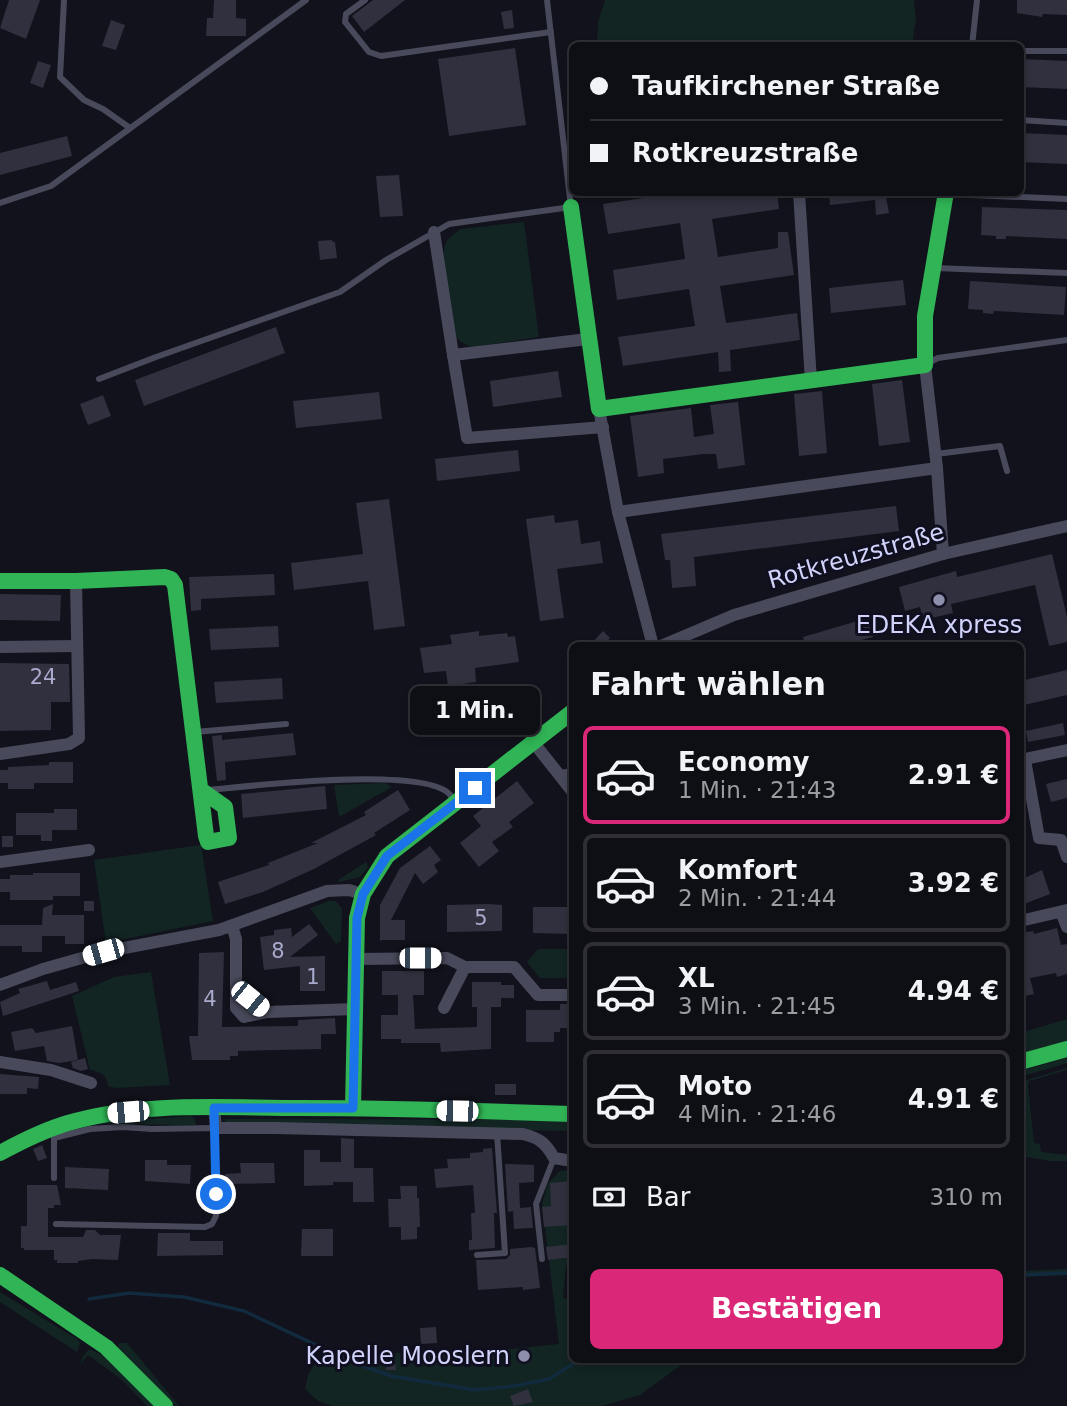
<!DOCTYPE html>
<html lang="de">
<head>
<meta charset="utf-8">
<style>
  :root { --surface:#0e0e15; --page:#17171e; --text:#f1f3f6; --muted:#9b9ca0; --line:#2e2e34; --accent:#db2777 }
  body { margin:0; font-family:"DejaVu Sans",sans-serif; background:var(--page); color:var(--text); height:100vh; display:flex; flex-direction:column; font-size:26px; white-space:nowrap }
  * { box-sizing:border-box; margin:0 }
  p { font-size:23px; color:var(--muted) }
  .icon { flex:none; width:38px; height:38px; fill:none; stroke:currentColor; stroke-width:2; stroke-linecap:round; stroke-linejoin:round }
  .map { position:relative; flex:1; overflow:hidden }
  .drawer { position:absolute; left:569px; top:642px; width:455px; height:721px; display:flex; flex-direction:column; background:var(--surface); border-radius:10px; box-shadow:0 4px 10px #0003,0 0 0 2px var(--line) }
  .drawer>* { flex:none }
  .top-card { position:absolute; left:569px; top:42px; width:455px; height:154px; border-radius:10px; box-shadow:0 4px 10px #0003,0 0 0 2px var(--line); display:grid; align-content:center; height:154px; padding:0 21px; background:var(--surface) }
  .end { position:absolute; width:32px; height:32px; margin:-16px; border:9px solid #1a73e8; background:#fff; box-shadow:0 0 0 4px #fff }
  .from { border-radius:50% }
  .bubble { position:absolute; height:49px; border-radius:10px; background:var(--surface); box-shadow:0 4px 10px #0003,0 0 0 2px var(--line); font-size:23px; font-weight:700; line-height:49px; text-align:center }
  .car { position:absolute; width:21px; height:42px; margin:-21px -10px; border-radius:9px; box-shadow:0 0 5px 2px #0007; background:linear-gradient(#fff 24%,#345 0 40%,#fff 0 76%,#345 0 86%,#fff 0) }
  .top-card b { display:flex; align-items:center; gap:24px; height:66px; font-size:26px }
  .top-card b+b { border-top:2px solid var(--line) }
  .top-card i { width:18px; height:18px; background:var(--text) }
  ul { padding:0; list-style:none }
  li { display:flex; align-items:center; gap:21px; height:98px; margin:0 14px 10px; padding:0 7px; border:4px solid var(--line); border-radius:10px }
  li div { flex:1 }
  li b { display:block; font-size:26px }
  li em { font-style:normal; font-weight:700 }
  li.on { border-color:var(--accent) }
  li>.icon { width:63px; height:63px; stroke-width:1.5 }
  h2 { padding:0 21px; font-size:32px; line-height:84px }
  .pay { display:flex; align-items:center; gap:18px; height:77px; padding:0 21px; font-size:26px }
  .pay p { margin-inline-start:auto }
  .primary-button { display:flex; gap:14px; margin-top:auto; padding:14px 21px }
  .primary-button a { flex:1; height:80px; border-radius:10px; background:var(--accent); color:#fff; font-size:28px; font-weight:700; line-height:80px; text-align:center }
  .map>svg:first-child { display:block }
  .green { fill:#122523 }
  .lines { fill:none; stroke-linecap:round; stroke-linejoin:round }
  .stream { stroke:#122a3d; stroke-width:3.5 }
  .building { fill:#30303e }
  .lane { stroke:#484a5b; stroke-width:6 }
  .street { stroke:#484a5b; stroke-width:12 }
  .fast { stroke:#30b455; stroke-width:16 }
  .route { stroke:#1a73e8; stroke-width:9 }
  .poi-dot { fill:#8e8fad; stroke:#0f0f1f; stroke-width:2.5 }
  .labels { text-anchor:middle; stroke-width:6; stroke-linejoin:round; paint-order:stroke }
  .number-label { font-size:21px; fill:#a9aacc }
  .street-label { font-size:24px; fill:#d1d3fb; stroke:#0f0f1f }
  .poi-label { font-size:24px; fill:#d1d3fb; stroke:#0f0f1f }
</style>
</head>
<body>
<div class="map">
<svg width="1067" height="1406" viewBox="0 0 1067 1406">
  <rect width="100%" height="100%" fill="#12121c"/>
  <!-- green -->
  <g class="green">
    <polygon points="605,0 914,0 916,19 912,45 597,45 598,22"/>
    <path d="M524 222 539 337 472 347C461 343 456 340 453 329 450 310 440 261 445 245 447 238 455 233 461 229Z"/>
    <polygon points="385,783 392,787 339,817 334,785"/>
    <polygon points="201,845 213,921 106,943 94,860"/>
    <polygon points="366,862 368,867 360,877 339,882 338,880"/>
    <polygon points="329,901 336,901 342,909 341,941 336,944 310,908"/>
    <polygon points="538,949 572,949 572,978 540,978 527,962"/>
    <path d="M151 972 170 1085 116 1088 108 1086C107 1074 100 1072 90 1070L72 996 114 977Z"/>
    <polygon points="1067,1019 1067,1042 1020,1055 1020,1033"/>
    <polygon points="1067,1058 1067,1063 1020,1077 1020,1071"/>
    <polygon points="1067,1068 1067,1070 1029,1081 1028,1086 1034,1143 1040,1144 1041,1152 1067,1155 1067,1161 1051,1161 1020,1156 1020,1082"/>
    <path d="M191 1116 195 1119 196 1125C160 1126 125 1122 89 1125V1123Z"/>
    <polygon points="225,1119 572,1120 572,1131 225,1124"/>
    <polygon points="572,1170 572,1266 566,1266 563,1298 572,1299 572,1360 688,1360 640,1395 602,1406 332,1406 318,1401 305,1389 308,1375 317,1359 353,1354 493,1351 559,1344 542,1203 548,1183 560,1171"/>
    <polygon points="1067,1269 1067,1275 1020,1277 1020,1271"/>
    <polygon points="0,1292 77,1339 80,1343 77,1352 0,1302"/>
    <polygon points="121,1343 127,1343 179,1406 176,1406 118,1347 118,1344"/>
    <polygon points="89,1349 103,1355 157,1406 147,1406 121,1379 91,1357 87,1356 80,1365 82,1358"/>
  </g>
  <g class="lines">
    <!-- stream -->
    <g class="stream">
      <polyline points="1020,1275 1067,1273"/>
      <polyline points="89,1299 129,1293 184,1297 244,1311 352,1362 391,1376 475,1390 514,1386 549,1379 579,1360"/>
    </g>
  </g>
  <!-- building -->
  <g class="building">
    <polygon points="9,0 40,0 26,39 0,28"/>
    <polygon points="214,0 236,0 236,18 246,19 246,36 206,36 207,18 213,18"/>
    <polygon points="373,0 405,0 364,32 352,16"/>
    <polygon points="1017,0 1067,0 1067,15 1043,14 1042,17 1017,13"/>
    <polygon points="512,10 514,28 504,29 501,12"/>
    <polygon points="111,20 125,25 116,50 102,46"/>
    <polygon points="515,48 526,125 449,136 438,59"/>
    <polygon points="1020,59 1067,61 1067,89 1020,87"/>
    <polygon points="38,61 51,65 43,88 30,83"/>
    <polygon points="1020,133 1067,135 1067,164 1020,162"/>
    <polygon points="67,136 72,156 0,175 0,153"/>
    <polygon points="399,175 403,216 380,217 376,176"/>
    <polygon points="684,192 777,192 779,209 712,219 718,257 778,248 778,232 788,232 794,275 720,286 726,323 797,313 800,340 730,350 731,371 719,372 718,352 623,366 618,337 695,326 689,289 617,300 613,270 685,259 680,223 608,234 603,204"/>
    <polygon points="829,192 885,192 889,213 876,215 875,200 830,205"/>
    <polygon points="982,207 1067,210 1067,239 1006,236 1006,239 996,239 996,236 981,235"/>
    <polygon points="332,240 333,242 335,242 337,258 320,260 318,241"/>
    <polygon points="903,280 906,305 831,313 829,288"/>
    <polygon points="970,281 1066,287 1064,315 994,311 993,314 983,313 983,310 968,309"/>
    <polygon points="276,327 285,353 144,406 135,380"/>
    <polygon points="558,371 562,397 493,407 490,381"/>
    <polygon points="902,380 910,442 879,446 872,384"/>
    <polygon points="822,391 827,453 799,456 794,394"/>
    <polygon points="379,392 382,419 296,428 293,401"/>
    <polygon points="103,395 111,416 88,425 80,404"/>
    <polygon points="738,402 745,465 718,469 716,454 704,454 663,459 664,473 638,477 630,416 691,408 694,437 714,434 710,405"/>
    <polygon points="518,450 520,471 437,481 435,459"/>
    <polygon points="389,499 405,626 374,630 368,581 294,590 291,563 363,554 356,503"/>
    <polygon points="896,506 899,531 694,557 696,586 672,588 670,560 665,560 661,534"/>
    <polygon points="554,515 555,523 578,520 581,544 600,541 603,563 557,569 564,618 540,621 526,519"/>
    <polygon points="1052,554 1067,617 1067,642 1049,646 1035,585 951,604 953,613 923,620 920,607 905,611 899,587 956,571 957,577"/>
    <polygon points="274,574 275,595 201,599 201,610 191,611 189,577"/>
    <polygon points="0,594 61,595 60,621 0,620"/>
    <polygon points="868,618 873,637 857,641 859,646 806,646 803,637"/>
    <polygon points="278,626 279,647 211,650 209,629"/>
    <polygon points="479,631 479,636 507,633 508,637 515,636 519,662 475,668 476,682 448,686 446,671 424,673 420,648 452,644 450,635"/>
    <polygon points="603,631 610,638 603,646 589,646"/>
    <polygon points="0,663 69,664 70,702 51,702 51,730 0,731"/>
    <polygon points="1067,670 1067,695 1020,706 1020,681"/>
    <polygon points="282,678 283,699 216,703 214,682"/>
    <polygon points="1063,723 1065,735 1028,742 1026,731"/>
    <polygon points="293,733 296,755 225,762 226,780 217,781 212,736 222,735 222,740"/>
    <polygon points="49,762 73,762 73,783 34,783 34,789 8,789 8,783 0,783 0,770 8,770 8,767 49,765"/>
    <polygon points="1067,779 1067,798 1051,802 1046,784"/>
    <polygon points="517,781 534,803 509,822 513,827 492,842 499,851 479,867 460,843 481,826 473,816"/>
    <polygon points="325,786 327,809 243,818 241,794"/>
    <polygon points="398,790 410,810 374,833 376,835 314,869 263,892 225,904 218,882 269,865 268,863 318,843 311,843 366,815 364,812"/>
    <polygon points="54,809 77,809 77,830 52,830 52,841 41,841 41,835 16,835 16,813 54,813"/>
    <rect x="2" y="836" width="11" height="11"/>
    <polygon points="430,846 441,860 434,865 438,872 423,884 415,873 391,920 405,920 405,940 381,940 380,942 380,905 400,868"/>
    <polygon points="1042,870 1050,894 1024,904 1024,901 1020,902 1020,880"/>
    <polygon points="33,873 80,873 80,896 53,896 53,900 10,900 10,892 0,892 0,879 10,879 10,875 33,875"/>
    <rect x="84" y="901" width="10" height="10"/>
    <polygon points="53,904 52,915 84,915 84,944 65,944 65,936 42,936 42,952 22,952 22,946 0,946 0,925 42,925 43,908"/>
    <polygon points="488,904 502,905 502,931 447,932 447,905"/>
    <polygon points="533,907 572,907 572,934 533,933"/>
    <polygon points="309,924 318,935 290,957 325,956 325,991 300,991 300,966 264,970 260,937 274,935 274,930 291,928 292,937"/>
    <polygon points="1057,928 1061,945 1067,944 1067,974 1057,977 1056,973 1030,978 1034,994 1020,997 1020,933 1033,931 1034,934"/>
    <polygon points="224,952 222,1027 298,1026 298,1020 335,1018 336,1034 321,1034 321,1049 238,1051 238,1056 230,1056 230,1060 192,1060 189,1036 198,1036 199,953"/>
    <polygon points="382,971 424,971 424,995 413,995 415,1029 477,1027 477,1007 472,1007 472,982 501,982 501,985 514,985 514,998 501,998 501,1007 491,1007 491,1049 441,1052 440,1043 401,1043 401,1039 381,1039 381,1015 398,1015 398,995 382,995"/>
    <polygon points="47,981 50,990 76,982 79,991 3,1016 0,1002 20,993 18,989"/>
    <polygon points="560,1004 572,1004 572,1028 560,1028 560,1032 554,1032 554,1042 526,1042 526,1010 560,1010"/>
    <polygon points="72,1026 78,1060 59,1063 47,1061 44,1046 15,1051 11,1032 32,1028 36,1033"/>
    <polygon points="85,1058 88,1069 81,1071 73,1068 71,1062"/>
    <polygon points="0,1074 39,1077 38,1089 27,1088 27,1094 0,1094"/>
    <rect x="495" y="1084" width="21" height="11"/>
    <polygon points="341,1138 354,1139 354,1168 373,1168 374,1202 353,1202 353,1182 333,1182 333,1185 304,1186 304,1150 320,1150 320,1162 341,1162"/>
    <polygon points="42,1145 47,1158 38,1161 33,1149"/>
    <polygon points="492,1148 497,1213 494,1213 495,1248 469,1250 469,1240 472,1240 471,1213 475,1213 473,1185 436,1188 434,1169 448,1168 447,1159 470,1158 470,1153 483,1152 483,1149"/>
    <polygon points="145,1160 167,1160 167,1165 191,1165 190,1184 145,1181"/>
    <polygon points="240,1163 274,1163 275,1183 225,1184 225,1174 241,1173"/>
    <polygon points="505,1164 534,1165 534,1182 519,1183 520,1208 531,1207 533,1228 514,1229 513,1211 508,1212"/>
    <polygon points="65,1167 109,1169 108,1190 65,1188"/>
    <polygon points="572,1181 572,1225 544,1227 542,1207 551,1206 550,1183"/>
    <polygon points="27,1185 57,1185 61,1205 54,1205 54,1208 48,1208 48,1237 83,1237 86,1230 95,1230 100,1235 121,1235 118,1260 92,1259 78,1261 78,1263 57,1263 57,1260 54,1260 54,1250 24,1250 24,1248 21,1248 21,1226 27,1226"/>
    <polygon points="400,1186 417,1186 417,1198 419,1198 420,1227 417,1227 417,1239 401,1240 401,1227 389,1227 388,1199 401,1199"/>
    <polygon points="302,1229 333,1229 333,1256 301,1256"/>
    <polygon points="158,1233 190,1233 190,1241 223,1241 223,1255 157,1256"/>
    <polygon points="572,1244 572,1257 548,1260 546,1247"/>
    <polygon points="531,1247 535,1248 540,1288 523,1290 523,1287 478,1290 476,1260 506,1259 510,1255 510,1249"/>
    <polygon points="436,1327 437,1343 421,1344 420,1328"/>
    <polygon points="395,1359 396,1370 386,1370 386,1360"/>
    <polygon points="528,1389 533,1402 514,1406 510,1396"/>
  </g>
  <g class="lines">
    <!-- lane -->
    <g class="lane">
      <polyline points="64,0 60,77 84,100 103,109 130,128"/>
      <polyline points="365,0 346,14 345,22 369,52 381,56 551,32"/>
      <polyline points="972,46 977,0"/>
      <polyline points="1020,51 1067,51"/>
      <polyline points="1020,120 1067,123"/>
      <polyline points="948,194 1067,199"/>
      <polyline points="0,203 51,186 306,0"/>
      <polyline points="935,268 1067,273"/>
      <polyline points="928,363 938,358 1067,340"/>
      <polyline points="99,379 156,357 340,292 386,260 449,224 571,207 547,0"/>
      <polyline points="936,454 1000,446 1007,471"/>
      <polyline points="195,732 286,724"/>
      <polyline points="558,773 567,772 572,775"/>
      <path d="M209 790C249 786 429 765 451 796"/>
      <polyline points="54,1178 54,1138 90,1129 123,1127 152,1129 216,1128 216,1216 212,1224 205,1227 56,1224"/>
      <polyline points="477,1255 505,1253 497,1133"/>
      <polyline points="542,1259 536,1204 554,1158"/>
    </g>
    <!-- street -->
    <g class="street">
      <polyline points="799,192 811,381"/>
      <polyline points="434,232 453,355 588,339"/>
      <polyline points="453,355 467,438 603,427"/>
      <polyline points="925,365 937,468 943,554"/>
      <polyline points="599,409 618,512 653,646"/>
      <polyline points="618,512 937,468"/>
      <polyline points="661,646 734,615 943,554 1067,526"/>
      <polyline points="0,647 77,646"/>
      <polyline points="534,743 572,791"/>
      <polyline points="0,754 69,744 79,738 76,581"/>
      <polyline points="1020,760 1067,750"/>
      <polyline points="1025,760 1039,838 1061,840 1067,857"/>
      <polyline points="0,862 89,850"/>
      <polyline points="1061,912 1067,927"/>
      <polyline points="1020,921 1067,910"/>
      <polyline points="232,926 236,939 236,1008 244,1017 267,1012 250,999 236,999"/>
      <polyline points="357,959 447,958 465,967 514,967 538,995 572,995"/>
      <polyline points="0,985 43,969 103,952 219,930 327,891 349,890 363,894"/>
      <polyline points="444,1008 465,967"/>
      <polyline points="267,1012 356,1009"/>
      <polyline points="0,1062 51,1070 91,1083"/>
      <path d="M214 1108 216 1128H276L523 1134C539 1138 546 1143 554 1158L572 1161"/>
    </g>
    <!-- fast -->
    <g class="fast">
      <polyline points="571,207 599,409 925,365 925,316 946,192"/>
      <polyline points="0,581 76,581 165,577 171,579 175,585 206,836 208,842 229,838 225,807 201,790"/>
      <polyline points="1020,1062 1067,1049"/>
      <polyline points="353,1108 357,918 363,894 387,856 572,712"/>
      <path d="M0 1153C22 1141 44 1130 68 1123 143 1101 224 1108 301 1108 391 1108 482 1111 572 1114"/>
      <polyline points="0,1275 106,1347 165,1406"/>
    </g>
  </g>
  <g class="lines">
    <!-- route -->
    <polyline class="route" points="216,1194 214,1108 353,1108 357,918 363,894 387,856 475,788"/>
  </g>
  <!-- markers -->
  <g class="poi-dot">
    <circle cx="939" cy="600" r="7"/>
    <circle cx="524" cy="1356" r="7"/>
  </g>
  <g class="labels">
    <!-- number labels -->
    <g class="number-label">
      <text x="43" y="684">24</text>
      <text x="481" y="925">5</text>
      <text x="278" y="958">8</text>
      <text x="313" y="984">1</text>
      <text x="210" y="1006">4</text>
    </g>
    <!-- street labels -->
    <g class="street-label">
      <text transform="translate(856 556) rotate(-16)" y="8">Rotkreuzstraße</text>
    </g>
    <!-- poi labels -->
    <g class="poi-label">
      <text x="939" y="633">EDEKA xpress</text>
      <text x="510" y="1364" text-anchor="end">Kapelle Mooslern</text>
    </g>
  </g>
</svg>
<i class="end from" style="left:216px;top:1194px"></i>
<i class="end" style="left:475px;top:788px"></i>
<div class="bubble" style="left:410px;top:686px;width:130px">1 Min.</div>
<i class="car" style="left:103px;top:952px;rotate:254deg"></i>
<i class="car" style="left:420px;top:958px;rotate:90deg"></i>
<i class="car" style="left:250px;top:999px;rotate:129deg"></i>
<i class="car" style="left:457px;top:1111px;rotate:271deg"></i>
<i class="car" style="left:128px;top:1112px;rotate:265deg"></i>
<div class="top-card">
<b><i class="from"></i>Taufkirchener Straße</b>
<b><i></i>Rotkreuzstraße</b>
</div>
<section class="drawer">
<h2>Fahrt wählen</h2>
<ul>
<li class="on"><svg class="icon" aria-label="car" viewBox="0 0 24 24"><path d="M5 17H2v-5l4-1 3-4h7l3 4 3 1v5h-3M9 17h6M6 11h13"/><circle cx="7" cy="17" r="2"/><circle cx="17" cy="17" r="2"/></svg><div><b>Economy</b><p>1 Min. · 21:43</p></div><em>2.91 €</em></li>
<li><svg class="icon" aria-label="car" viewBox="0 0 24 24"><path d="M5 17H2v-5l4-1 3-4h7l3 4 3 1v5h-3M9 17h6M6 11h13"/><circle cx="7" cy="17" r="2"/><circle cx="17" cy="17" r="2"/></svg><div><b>Komfort</b><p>2 Min. · 21:44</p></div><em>3.92 €</em></li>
<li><svg class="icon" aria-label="car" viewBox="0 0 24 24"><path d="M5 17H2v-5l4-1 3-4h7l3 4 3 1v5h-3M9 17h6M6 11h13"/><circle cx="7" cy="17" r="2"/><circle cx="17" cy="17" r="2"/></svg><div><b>XL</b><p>3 Min. · 21:45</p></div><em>4.94 €</em></li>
<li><svg class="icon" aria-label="car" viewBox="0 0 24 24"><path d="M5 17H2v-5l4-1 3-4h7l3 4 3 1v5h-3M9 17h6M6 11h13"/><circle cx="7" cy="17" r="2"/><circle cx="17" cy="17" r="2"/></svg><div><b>Moto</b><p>4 Min. · 21:46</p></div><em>4.91 €</em></li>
</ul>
<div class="pay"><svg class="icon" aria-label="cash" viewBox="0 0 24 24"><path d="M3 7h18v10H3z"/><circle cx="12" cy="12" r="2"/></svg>Bar<p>310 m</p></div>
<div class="primary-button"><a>Bestätigen</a></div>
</section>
</div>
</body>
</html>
